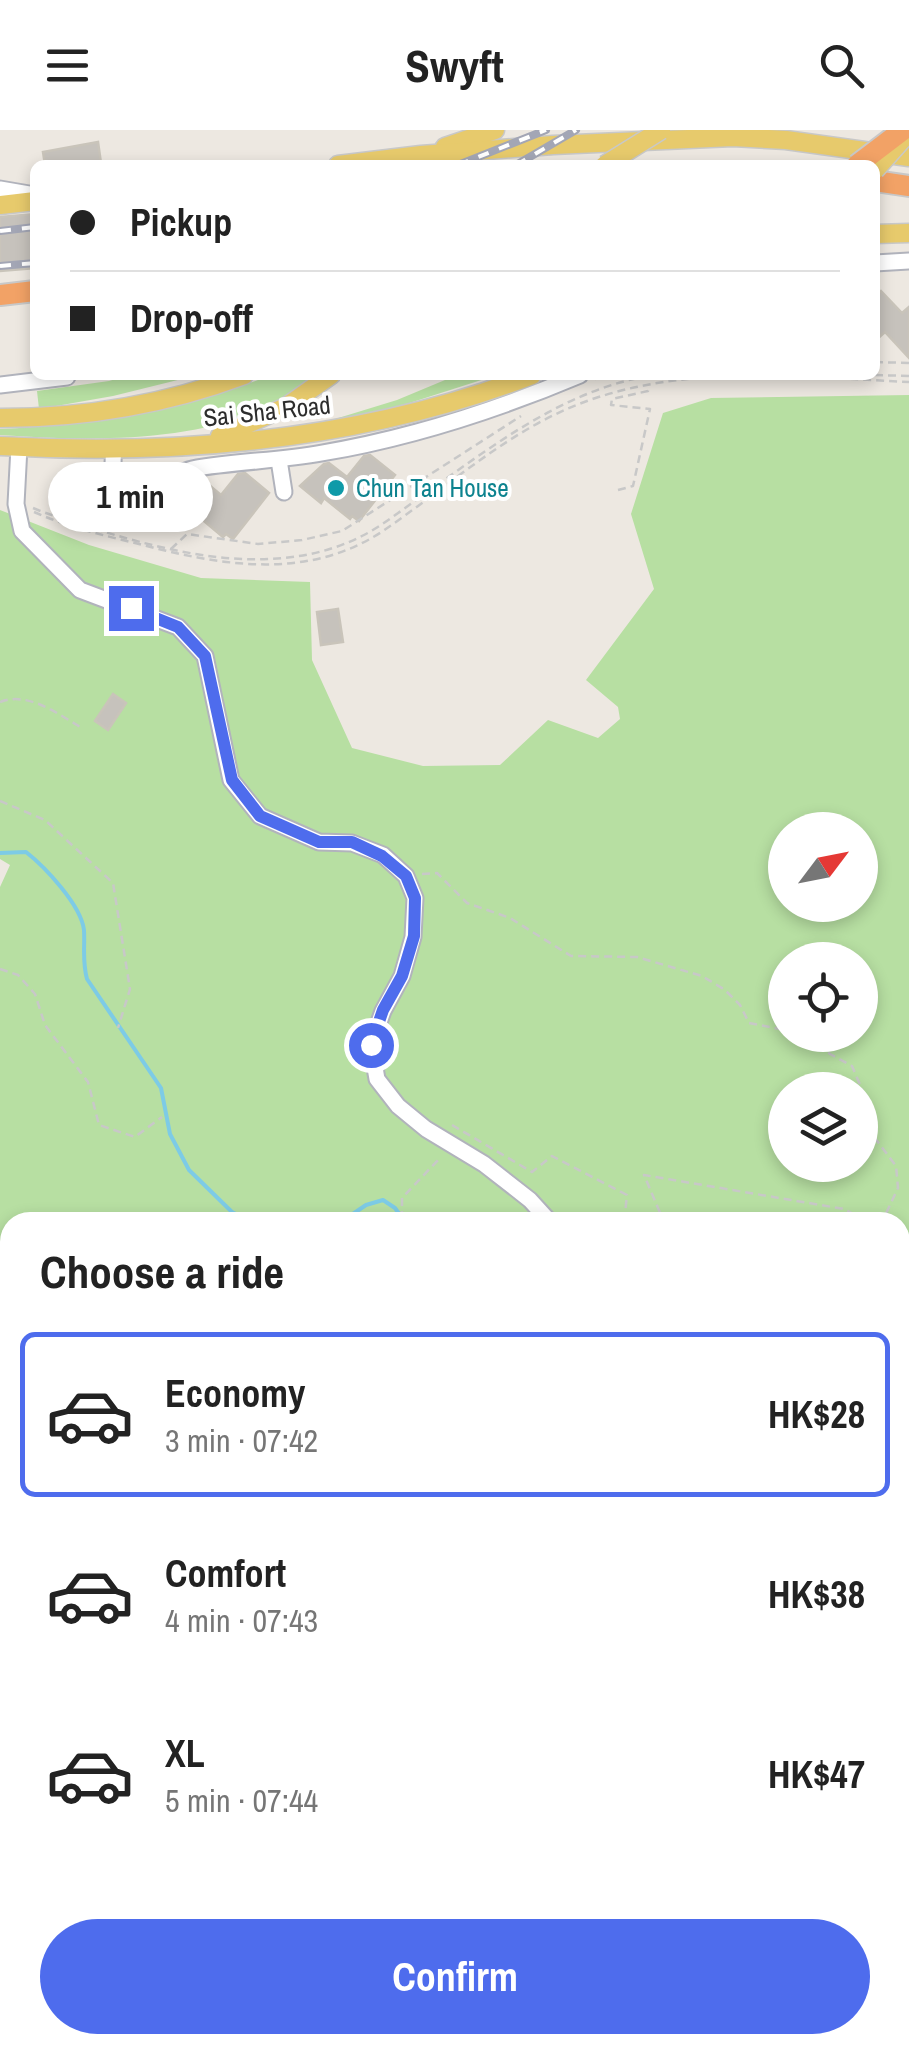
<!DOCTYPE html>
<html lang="en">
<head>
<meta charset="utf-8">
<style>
  :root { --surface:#fff; --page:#f6f6f6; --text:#222; --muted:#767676; --line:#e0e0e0; --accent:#4e6ced }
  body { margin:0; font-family:"Archivo Narrow",sans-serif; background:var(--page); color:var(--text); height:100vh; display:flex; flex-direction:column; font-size:38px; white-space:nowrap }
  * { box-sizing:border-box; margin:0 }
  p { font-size:32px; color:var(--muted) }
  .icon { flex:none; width:55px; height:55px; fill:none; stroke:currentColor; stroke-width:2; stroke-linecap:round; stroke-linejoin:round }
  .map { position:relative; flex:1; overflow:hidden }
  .panel { position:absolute; left:0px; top:1082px; width:910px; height:842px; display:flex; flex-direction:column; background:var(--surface); border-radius:30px 30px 0 0; box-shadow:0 5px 15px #0003 }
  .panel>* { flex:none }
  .banner { position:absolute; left:30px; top:30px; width:850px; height:220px; border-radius:15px; box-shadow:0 5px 15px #0003; display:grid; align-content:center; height:220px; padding:0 40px; background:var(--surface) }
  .needle { width:65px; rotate:58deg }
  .controls { position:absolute; left:768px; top:682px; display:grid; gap:20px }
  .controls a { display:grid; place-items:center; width:110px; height:110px; border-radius:50%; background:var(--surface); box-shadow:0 5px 15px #0003; font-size:50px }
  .end { position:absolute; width:45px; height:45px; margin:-22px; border:12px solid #4e6ced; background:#fff; box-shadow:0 0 0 5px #fff }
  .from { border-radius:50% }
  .bubble { position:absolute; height:70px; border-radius:35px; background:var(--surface); box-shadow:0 5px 15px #0003; font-size:32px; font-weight:700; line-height:70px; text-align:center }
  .banner b { display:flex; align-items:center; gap:35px; height:95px; font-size:38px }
  .banner b+b { border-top:2px solid var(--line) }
  .banner i { width:25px; height:25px; background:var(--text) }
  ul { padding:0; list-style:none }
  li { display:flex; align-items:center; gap:30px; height:165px; margin:0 20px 15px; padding:0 20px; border:5px solid transparent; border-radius:15px }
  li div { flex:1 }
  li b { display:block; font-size:38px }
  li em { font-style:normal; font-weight:700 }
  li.selected { border-color:var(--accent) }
  li>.icon { width:90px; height:90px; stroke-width:1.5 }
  h2 { padding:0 40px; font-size:45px; line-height:120px }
  .cta { display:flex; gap:20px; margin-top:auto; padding:20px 40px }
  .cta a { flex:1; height:115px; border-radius:60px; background:var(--accent); color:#fff; font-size:40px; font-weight:700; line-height:115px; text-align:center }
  header { display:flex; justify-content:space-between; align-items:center; height:130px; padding:0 40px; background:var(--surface); font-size:45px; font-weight:700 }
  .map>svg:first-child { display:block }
  .green { fill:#b7dfa2; fill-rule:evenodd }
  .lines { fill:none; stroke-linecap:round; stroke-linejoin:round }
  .stream { stroke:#7dcbe6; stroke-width:4 }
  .building { fill:#c6c2bc; stroke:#c9c4ba; stroke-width:2.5 }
  .minor-casing { stroke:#b1b3bc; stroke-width:19 }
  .major-casing { stroke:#c8c8c8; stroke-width:21 }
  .highway-casing { stroke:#c8c8c8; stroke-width:24 }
  .path { stroke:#c8c8c8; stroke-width:2.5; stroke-dasharray:8 5; stroke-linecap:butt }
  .minor { stroke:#fff; stroke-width:15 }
  .major { stroke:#e7ca6c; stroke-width:18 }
  .highway { stroke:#f2a266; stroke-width:20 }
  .rail-casing { stroke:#a3a6b5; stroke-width:8 }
  .rail { stroke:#fff; stroke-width:4; stroke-dasharray:11; stroke-linecap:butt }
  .major-bridge-casing { stroke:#c8c8c8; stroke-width:21; stroke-linecap:butt }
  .highway-bridge-casing { stroke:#c8c8c8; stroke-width:24; stroke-linecap:butt }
  .major-bridge { stroke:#e7ca6c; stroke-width:18 }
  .highway-bridge { stroke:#f2a266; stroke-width:20 }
  .route { stroke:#4e6ced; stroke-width:12 }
  .culture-dot { fill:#0f9aa8; stroke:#fff; stroke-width:4 }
  .labels { text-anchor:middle; stroke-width:8; stroke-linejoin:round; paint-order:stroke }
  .street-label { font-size:25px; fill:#2d2d2d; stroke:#fff }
  .culture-label { font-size:25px; fill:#0d838f; stroke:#fff; text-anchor:start }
</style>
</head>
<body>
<header><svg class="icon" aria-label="menu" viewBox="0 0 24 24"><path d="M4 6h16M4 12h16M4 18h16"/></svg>Swyft<svg class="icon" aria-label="search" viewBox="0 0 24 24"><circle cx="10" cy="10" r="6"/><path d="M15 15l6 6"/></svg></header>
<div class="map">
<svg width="909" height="1923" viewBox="0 0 909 1923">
  <rect width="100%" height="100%" fill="#ede8e1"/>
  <!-- green -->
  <g class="green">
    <polygon points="129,245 198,245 113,266 39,279 37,261 109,251"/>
    <path d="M271 245H319C305 255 290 267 274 274 194 314 87 311 0 305V299C94 295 183 280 271 245Z"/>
    <polygon points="457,245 497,245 397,277 322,293 397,270"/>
    <path d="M909 265V1923H11L10 1915H900V1092H10V1895L0 1910V757L10 735 0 729V380L89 415 201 448 310 452 312 530 352 618 423 636 500 635 548 590 598 608 620 589 618 577 586 550 654 459 631 384 663 283 711 268ZM785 700H860V775H785ZM785 830H860V905H785ZM785 960H860V1035H785Z"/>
  </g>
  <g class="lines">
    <!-- stream -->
    <g class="stream">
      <path d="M0 723 26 722C45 737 81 775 84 800 85 818 82 831 87 849L161 958 170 1004 189 1040 232 1082 251 1092"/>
      <polyline points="341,1092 366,1075 383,1070 395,1078 405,1092"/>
      <polyline points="582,1923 585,1915"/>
    </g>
  </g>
  <!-- building -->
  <g class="building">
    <polygon points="98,12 101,33 45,35 43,22"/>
    <polygon points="35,84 35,138 0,141 0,87"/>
    <polygon points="881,161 902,183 909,177 909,228 885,202 875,211 875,167"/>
    <polygon points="370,325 395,345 359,391 352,386 350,389 324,368 321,373 300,356 324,334 329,333 347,347 364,326"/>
    <polygon points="245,343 269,363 233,409 226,404 223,407 198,386 195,391 174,374 192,351 202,349 221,365 238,344"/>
    <polygon points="338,479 343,512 321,515 317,482"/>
    <polygon points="113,564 126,573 108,600 95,591"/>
  </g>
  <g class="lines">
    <!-- minor casing -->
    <g class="minor-casing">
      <g id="minor">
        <polyline points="0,59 35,65"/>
        <polyline points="875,133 909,131"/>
        <polyline points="0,255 67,247"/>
        <polyline points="19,317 16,374 22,401 80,460 178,497 205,526 231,650 260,686 319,712 352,713 383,725 406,746 415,768 413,807 402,846 383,881 371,915 377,949 398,976 426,999 484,1034 530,1070 550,1092"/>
        <path d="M114 320C112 337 110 358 132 364 164 374 168 344 192 339 235 331 279 331 322 323 411 308 497 280 580 245"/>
        <polyline points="279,330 284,362"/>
        <polyline points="628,1923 633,1915"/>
      </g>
    </g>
    <!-- major casing -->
    <g class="major-casing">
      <g id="major">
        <polyline points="445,17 495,0"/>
        <polyline points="338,35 421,25 553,15 733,7 786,10 909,27"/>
        <polyline points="0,75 35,71"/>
        <polyline points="875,104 909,103"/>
        <path d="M0 288C82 288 167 274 244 245"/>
        <polyline points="220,306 286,277 331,245"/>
        <path d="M0 316C179 326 364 310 532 245"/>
      </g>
    </g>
    <!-- highway casing -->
    <g class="highway-casing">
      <g id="highway">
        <polyline points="875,51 909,56"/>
        <polyline points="0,165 35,161"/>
      </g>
    </g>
    <!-- path -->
    <g class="path">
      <polyline points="875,232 909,233"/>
      <polyline points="875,245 909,246"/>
      <polyline points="595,249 608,245"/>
      <polyline points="618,360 633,356 650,279 611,275 612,269 648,261 648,254"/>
      <path d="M33 378C57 388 81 394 105 402 188 427 283 447 364 405 383 395 402 380 420 367 493 316 563 260 653 245"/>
      <path d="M34 382C66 396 101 405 135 413 218 435 306 452 383 401 449 356 511 298 587 271 690 234 801 247 909 252"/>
      <polyline points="171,419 187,404 258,414 302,410 342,401 521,286"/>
      <path d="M0 572C28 561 58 584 82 598"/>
      <polyline points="0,671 45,690 113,753 130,859 118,898"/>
      <polyline points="422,744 437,743 467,773 510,788 571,826 637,827 702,846 725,860 740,875 749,893 785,900"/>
      <polyline points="0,839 18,845 35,864 45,895 88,952 99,995 135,1007 162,987"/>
      <polyline points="809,905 830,924 852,936 869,976 868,999 896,1036 898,1058 882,1092"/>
      <polyline points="452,995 532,1042 552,1026 627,1065 624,1092"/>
      <polyline points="402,1089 402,1068 440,1028"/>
      <polyline points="654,1092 661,1085 644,1045 844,1079 868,1092"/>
      <polyline points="900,1108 909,1110"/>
      <polyline points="0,1644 10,1638"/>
      <polyline points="900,1877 909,1883"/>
      <polyline points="113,1915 124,1915"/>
      <polyline points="162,1915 202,1916 209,1923 227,1918 236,1923"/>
      <polyline points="695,1915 696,1923"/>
      <polyline points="1,1923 5,1904 10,1896"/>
      <polyline points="22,1923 65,1915"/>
      <polyline points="547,1923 555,1915"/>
    </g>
    <!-- minor -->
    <use href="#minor" class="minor"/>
    <!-- major -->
    <use href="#major" class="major"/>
    <!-- highway -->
    <use href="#highway" class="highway"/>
    <!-- rail casing -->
    <g class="rail-casing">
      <g id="rail">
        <polyline points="458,35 546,0"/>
        <polyline points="516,35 576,0"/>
        <polyline points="0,101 35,97"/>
        <polyline points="0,136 35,133"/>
      </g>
    </g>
    <!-- rail -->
    <use href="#rail" class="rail"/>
    <!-- major-bridge casing -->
    <g class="major-bridge-casing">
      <g id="major-bridge">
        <polyline points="605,35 661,0"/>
        <polyline points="875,40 909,2"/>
      </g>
    </g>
    <!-- highway-bridge casing -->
    <g class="highway-bridge-casing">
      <polyline id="highway-bridge" points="857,35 903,0"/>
    </g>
    <!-- major-bridge -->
    <use href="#major-bridge" class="major-bridge"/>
    <!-- highway-bridge -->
    <use href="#highway-bridge" class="highway-bridge"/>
  </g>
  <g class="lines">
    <!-- route -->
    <polyline class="route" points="131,478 178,497 205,526 232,650 260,686 319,712 352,712 382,726 406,746 415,768 414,806 402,846 383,880 371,915"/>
  </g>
  <!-- markers -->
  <circle class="culture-dot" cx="336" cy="358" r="10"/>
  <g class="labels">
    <!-- street labels -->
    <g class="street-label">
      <text transform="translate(267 281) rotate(-6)" y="9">Sai Sha Road</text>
    </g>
    <!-- culture labels -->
    <g class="culture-label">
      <text x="356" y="367">Chun Tan House</text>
    </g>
  </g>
</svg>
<div class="controls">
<a><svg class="needle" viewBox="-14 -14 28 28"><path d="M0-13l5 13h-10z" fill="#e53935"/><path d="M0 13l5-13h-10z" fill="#767676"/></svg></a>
<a><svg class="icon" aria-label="locate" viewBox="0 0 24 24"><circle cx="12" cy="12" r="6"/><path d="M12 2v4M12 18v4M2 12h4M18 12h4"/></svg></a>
<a><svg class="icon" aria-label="layers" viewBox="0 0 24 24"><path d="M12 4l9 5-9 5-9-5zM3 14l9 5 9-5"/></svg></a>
</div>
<i class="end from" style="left:371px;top:915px"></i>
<i class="end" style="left:131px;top:478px"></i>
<div class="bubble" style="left:48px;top:332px;width:165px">1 min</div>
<div class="banner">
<b><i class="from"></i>Pickup</b>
<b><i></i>Drop-off</b>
</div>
<section class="panel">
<h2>Choose a ride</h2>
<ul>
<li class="selected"><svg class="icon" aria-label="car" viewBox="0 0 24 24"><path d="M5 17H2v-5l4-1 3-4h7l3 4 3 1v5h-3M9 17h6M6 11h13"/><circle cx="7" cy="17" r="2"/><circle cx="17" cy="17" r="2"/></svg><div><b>Economy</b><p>3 min · 07:42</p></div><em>HK$28</em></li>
<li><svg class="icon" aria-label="car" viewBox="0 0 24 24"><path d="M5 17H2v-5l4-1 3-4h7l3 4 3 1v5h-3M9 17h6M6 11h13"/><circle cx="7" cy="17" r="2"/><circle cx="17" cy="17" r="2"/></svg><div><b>Comfort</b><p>4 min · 07:43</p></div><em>HK$38</em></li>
<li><svg class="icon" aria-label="car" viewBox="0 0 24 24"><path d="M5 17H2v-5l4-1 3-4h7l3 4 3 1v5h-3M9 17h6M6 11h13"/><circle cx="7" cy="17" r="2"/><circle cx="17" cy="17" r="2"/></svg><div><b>XL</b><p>5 min · 07:44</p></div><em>HK$47</em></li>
</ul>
<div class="cta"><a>Confirm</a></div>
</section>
</div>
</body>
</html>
